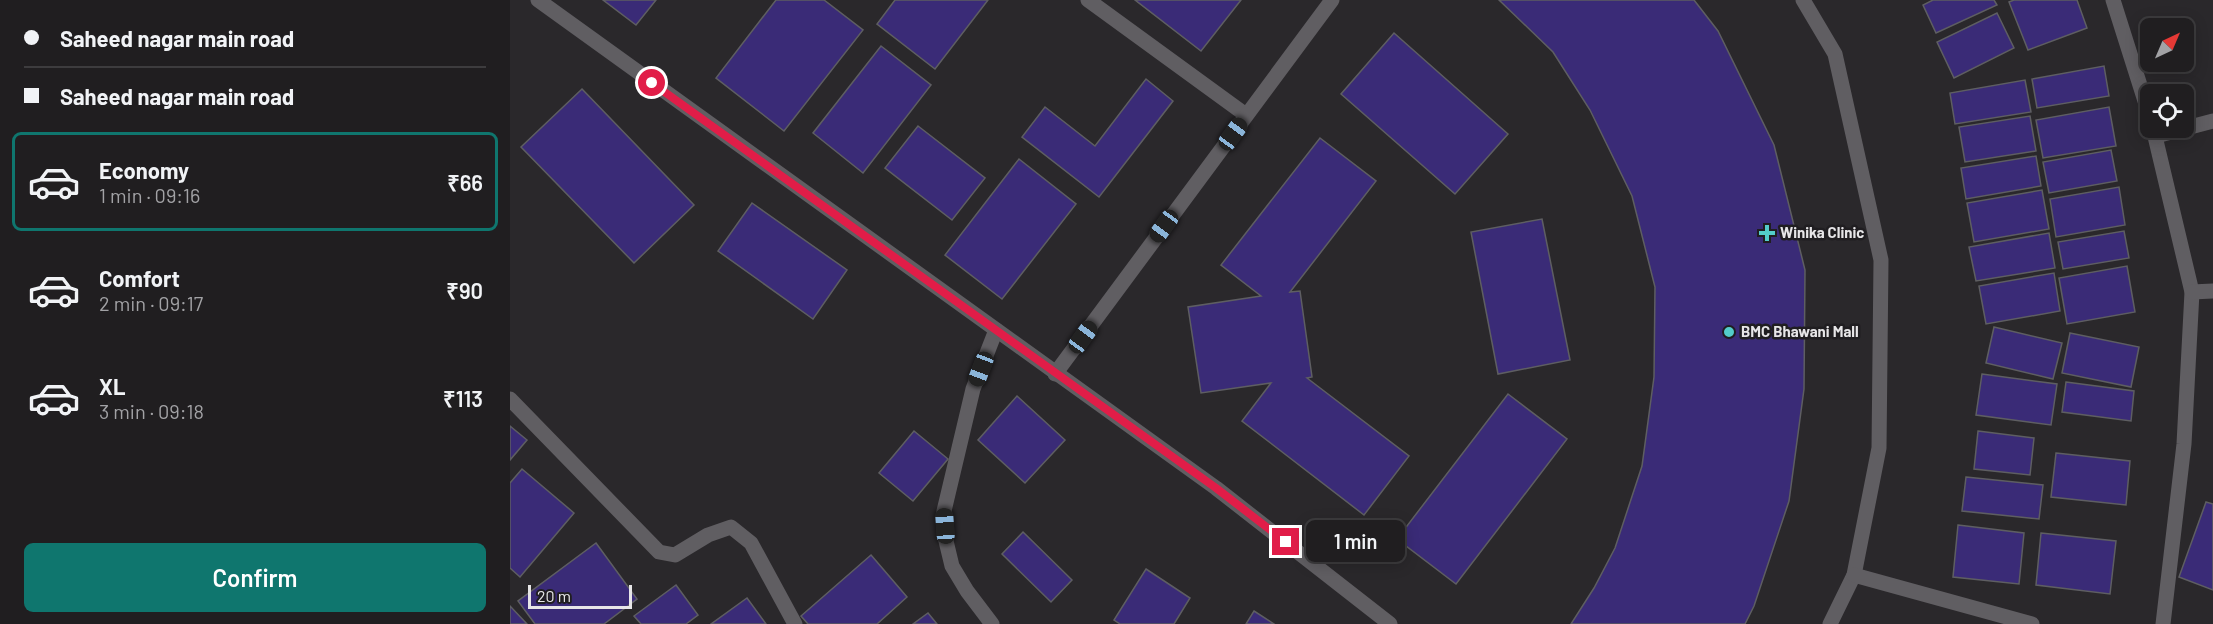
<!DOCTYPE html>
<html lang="en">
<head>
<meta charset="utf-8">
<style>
  :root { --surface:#201e20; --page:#2d2b2d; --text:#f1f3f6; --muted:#a2a2a5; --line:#3d3c3e; --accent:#0f766e }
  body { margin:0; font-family:Barlow,sans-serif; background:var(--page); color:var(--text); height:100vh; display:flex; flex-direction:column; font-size:22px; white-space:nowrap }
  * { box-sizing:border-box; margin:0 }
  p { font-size:20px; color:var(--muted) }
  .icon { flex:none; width:33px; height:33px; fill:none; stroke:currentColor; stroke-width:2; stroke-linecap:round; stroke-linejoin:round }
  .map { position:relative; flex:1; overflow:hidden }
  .sheet { display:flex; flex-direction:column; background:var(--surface); width:510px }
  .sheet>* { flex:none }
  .hud { display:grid; align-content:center; height:132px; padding:0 24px; background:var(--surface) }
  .needle { width:39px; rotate:44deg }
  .buttons { position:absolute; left:1630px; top:18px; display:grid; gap:12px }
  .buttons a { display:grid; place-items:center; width:54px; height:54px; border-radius:9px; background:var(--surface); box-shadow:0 3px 15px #0003,0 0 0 2px var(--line); font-size:30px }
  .scale { position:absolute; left:18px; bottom:15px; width:104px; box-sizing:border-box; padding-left:6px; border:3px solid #e7e6e8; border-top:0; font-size:16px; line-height:21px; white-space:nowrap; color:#e7e6e8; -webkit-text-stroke:4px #201e21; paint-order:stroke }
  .end { position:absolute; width:27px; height:27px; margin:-14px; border:8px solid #e11d48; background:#fff; box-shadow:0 0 0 3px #fff }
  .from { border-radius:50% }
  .bubble { position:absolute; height:42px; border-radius:9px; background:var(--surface); box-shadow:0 3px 15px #0003,0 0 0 2px var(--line); font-size:20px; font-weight:600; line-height:42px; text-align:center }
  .car { position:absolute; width:18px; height:36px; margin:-18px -9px; border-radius:8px; box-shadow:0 0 4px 2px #0007; background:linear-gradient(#222 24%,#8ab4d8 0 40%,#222 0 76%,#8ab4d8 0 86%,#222 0) }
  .hud b { display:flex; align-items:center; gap:21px; height:57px; font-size:22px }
  .hud b+b { border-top:2px solid var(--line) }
  .hud i { width:15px; height:15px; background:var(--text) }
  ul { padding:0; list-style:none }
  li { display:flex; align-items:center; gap:18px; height:99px; margin:0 12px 9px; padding:0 12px; border:3px solid transparent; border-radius:9px }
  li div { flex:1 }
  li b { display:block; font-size:22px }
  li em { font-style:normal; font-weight:600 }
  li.on { border-color:var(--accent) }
  li>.icon { width:54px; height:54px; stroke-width:1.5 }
  .action { display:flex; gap:12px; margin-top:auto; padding:12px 24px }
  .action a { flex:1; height:69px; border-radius:9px; background:var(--accent); color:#fff; font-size:24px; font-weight:600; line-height:69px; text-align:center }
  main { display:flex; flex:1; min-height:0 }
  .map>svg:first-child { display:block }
  .building { fill:#3a2b77; stroke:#5e5e62; stroke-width:1.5 }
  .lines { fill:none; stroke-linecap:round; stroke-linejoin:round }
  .street { stroke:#605e62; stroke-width:15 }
  .secondary { stroke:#605e62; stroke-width:15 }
  .route { stroke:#e11d48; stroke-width:8 }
  .poi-dot { fill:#53cdca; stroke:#201e21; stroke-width:2 }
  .labels { text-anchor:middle; stroke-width:5; stroke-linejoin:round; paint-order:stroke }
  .poi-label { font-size:15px; font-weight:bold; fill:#e7e6e8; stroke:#201e21; text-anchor:start }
</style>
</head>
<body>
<main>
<section class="sheet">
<div class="hud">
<b><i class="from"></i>Saheed nagar main road</b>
<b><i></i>Saheed nagar main road</b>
</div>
<ul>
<li class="on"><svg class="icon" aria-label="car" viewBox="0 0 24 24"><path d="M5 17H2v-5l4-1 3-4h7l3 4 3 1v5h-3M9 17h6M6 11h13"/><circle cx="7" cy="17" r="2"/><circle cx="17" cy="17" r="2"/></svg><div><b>Economy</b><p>1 min · 09:16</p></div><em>₹66</em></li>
<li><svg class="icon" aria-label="car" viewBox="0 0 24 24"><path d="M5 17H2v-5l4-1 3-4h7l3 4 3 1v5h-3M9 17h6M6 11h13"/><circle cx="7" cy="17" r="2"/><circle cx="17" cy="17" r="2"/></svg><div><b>Comfort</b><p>2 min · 09:17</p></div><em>₹90</em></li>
<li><svg class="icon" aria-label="car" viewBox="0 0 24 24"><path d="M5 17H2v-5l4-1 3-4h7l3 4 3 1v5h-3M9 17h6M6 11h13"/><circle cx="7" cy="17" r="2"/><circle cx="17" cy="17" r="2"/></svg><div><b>XL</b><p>3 min · 09:18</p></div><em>₹113</em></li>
</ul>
<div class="action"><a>Confirm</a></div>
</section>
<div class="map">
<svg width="1703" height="624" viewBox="0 0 1703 624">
  <rect width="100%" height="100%" fill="#2a282b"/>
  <!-- building -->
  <g class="building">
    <polygon points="93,0 146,0 126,25"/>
    <polygon points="266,0 314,0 353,30 274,131 206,78"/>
    <polygon points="385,0 478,0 425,69 367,24"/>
    <polygon points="625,0 731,0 691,51"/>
    <polygon points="989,0 1184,0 1208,31 1264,145 1295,270 1294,389 1279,501 1244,606 1235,624 1061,624 1084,588 1105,548 1132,466 1144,377 1145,287 1122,196 1080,110 1043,52"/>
    <polygon points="1423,0 1484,0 1487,5 1426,33 1413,5"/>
    <polygon points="1504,0 1567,0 1577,28 1518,50 1499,2"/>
    <polygon points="1487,13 1504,48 1444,78 1427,42"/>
    <polygon points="884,33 998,134 945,194 831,94"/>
    <polygon points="371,46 421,85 353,173 303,133"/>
    <polygon points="1594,66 1599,96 1527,108 1522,79"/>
    <polygon points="636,79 663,101 589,197 512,137 535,107 585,146"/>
    <polygon points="1515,80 1521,112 1445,124 1440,93"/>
    <polygon points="72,89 184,205 124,263 11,147"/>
    <polygon points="1599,107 1606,146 1533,158 1526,120"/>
    <polygon points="1520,116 1526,151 1455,162 1449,127"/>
    <polygon points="408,126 475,178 442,220 375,168"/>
    <polygon points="810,138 866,181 780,292 790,291 802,377 797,378 899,456 854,515 732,421 761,383 691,393 678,307 751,296 711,265"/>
    <polygon points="1601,150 1607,181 1539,193 1533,162"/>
    <polygon points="1526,156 1531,186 1456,199 1451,168"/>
    <polygon points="509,159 566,204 492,299 435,255"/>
    <polygon points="1609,187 1615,225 1546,237 1540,199"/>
    <polygon points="1532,190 1539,229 1464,242 1457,203"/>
    <polygon points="242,203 337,270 303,319 208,251"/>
    <polygon points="1032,219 1060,360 988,374 961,232"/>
    <polygon points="1614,231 1619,258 1553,269 1548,242"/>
    <polygon points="1539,233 1545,268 1466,281 1459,247"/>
    <polygon points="1617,266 1625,312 1557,324 1549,278"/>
    <polygon points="1544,273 1550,311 1476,324 1469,286"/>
    <polygon points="1484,327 1552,343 1543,379 1476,363"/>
    <polygon points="1560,333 1629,347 1621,387 1552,373"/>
    <polygon points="1472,374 1547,384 1541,425 1466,415"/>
    <polygon points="1556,382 1624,391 1621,421 1552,412"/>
    <polygon points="998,394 1057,439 946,584 887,539"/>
    <polygon points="507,396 555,440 515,483 468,440"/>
    <polygon points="0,426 17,440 0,460"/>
    <polygon points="404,431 438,459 403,501 369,473"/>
    <polygon points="1468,431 1524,438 1520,475 1464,469"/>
    <polygon points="1546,453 1620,461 1616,505 1541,497"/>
    <polygon points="12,469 64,513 10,577 0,568 0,483"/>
    <polygon points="1456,477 1533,485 1529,519 1452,511"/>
    <polygon points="1696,502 1703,504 1703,590 1669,577"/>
    <polygon points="1448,525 1514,533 1509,584 1443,577"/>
    <polygon points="513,532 562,580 541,602 492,554"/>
    <polygon points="1531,533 1606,541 1600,594 1526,585"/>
    <polygon points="86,543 127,599 94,624 25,624 8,601"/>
    <polygon points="361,555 397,597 367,624 298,624 291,616"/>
    <polygon points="636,569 680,598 664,624 610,624 604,620"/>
    <polygon points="166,585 188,615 176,624 131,624 124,616"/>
    <polygon points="237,598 256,624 201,624"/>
    <polygon points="0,606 17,624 0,624"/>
    <polygon points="744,611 764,624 736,624"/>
    <polygon points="418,613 427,624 403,624"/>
  </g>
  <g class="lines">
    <!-- street -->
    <g class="street">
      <polyline points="578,0 736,115"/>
      <polyline points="1293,0 1325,54 1371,260 1369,448 1344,575 1320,624"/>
      <polyline points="1603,0 1641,120"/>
      <polyline points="1643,128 1682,292 1674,444 1653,624"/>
      <polyline points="1646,136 1703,121"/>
      <polyline points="1682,292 1703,291"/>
      <polyline points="545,374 822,0"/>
      <polyline points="0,399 149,552 165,555 198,535 221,527 241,543 285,624"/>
      <polyline points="1344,575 1522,624"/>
      <polyline points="482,624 457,591 442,566 436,541 434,511 463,389 486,330"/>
    </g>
    <!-- secondary -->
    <polyline class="secondary" points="28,0 706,488 880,624"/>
  </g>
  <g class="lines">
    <!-- route -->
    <polyline class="route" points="142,83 706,488 776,542"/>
  </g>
  <!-- markers -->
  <g class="poi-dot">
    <path d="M1254 224h6v6h6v6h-6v6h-6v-6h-6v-6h6z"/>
    <circle cx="1219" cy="332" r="6"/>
  </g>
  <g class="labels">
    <!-- poi labels -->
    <g class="poi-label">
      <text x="1270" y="238">Winika Clinic</text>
      <text x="1231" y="337">BMC Bhawani Mall</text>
    </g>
  </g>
</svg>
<div class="buttons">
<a><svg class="needle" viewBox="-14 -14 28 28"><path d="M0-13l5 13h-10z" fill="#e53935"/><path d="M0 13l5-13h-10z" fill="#a2a2a5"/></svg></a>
<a><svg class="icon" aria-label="locate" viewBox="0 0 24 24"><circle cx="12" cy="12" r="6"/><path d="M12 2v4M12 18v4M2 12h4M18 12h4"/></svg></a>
</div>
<div class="scale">20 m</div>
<i class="end from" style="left:142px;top:83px"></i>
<i class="end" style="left:776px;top:542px"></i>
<div class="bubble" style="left:796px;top:520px;width:99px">1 min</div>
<i class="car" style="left:723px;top:134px;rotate:36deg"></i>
<i class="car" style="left:654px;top:226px;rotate:216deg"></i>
<i class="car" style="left:573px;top:337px;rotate:36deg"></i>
<i class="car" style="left:471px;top:369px;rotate:201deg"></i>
<i class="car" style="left:435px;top:526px;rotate:356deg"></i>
</div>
</main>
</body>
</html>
